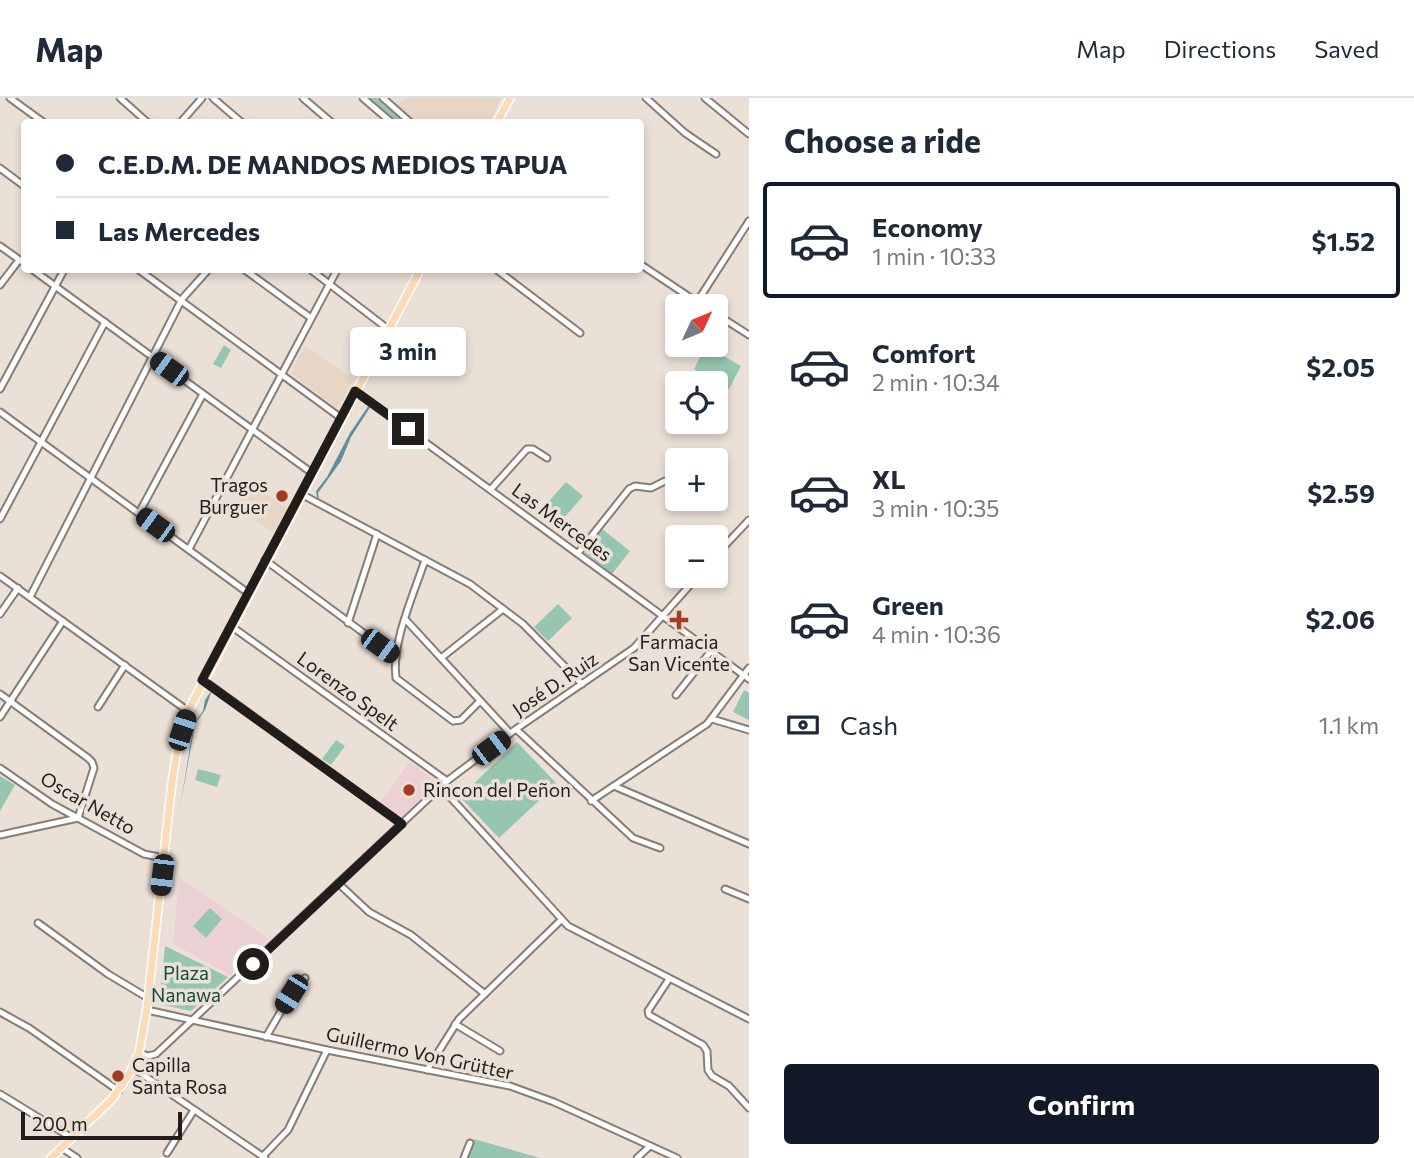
<!DOCTYPE html>
<html lang="en">
<head>
<meta charset="utf-8">
<style>
  :root { --surface:#fff; --page:#f2f2f3; --text:#1f2937; --muted:#747a83; --line:#e0e1e3; --accent:#111827 }
  body { margin:0; font-family:Commissioner,sans-serif; background:var(--page); color:var(--text); height:100vh; display:flex; flex-direction:column; font-size:26px; white-space:nowrap }
  * { box-sizing:border-box; margin:0 }
  p { font-size:23px; color:var(--muted) }
  .icon { flex:none; width:38px; height:38px; fill:none; stroke:currentColor; stroke-width:2; stroke-linecap:round; stroke-linejoin:round }
  .map { position:relative; flex:1; overflow:hidden }
  .sheet { display:flex; flex-direction:column; background:var(--surface); width:665px }
  .sheet>* { flex:none }
  .guide { position:absolute; left:21px; top:21px; width:623px; height:154px; border-radius:7px; box-shadow:0 4px 10px #0003; display:grid; align-content:center; height:154px; padding:0 35px; background:var(--surface) }
  .needle { width:46px; rotate:46deg }
  .tools { position:absolute; left:665px; top:196px; display:grid; gap:14px }
  .tools a { display:grid; place-items:center; width:63px; height:63px; border-radius:7px; background:var(--surface); box-shadow:0 4px 10px #0003; font-size:35px }
  .scale { position:absolute; left:21px; bottom:18px; width:161px; box-sizing:border-box; padding-left:7px; border:4px solid #211d1a; border-top:0; font-size:19px; line-height:24px; white-space:nowrap; color:#211d1a; -webkit-text-stroke:5px #ebe0d6; paint-order:stroke }
  .end { position:absolute; width:32px; height:32px; margin:-16px; border:9px solid #211d1a; background:#fff; box-shadow:0 0 0 4px #fff }
  .from { border-radius:50% }
  .bubble { position:absolute; height:49px; border-radius:7px; background:var(--surface); box-shadow:0 4px 10px #0003; font-size:23px; font-weight:700; line-height:49px; text-align:center }
  .car { position:absolute; width:21px; height:42px; margin:-21px -10px; border-radius:9px; box-shadow:0 0 5px 2px #0007; background:linear-gradient(#222 24%,#8ab4d8 0 40%,#222 0 76%,#8ab4d8 0 86%,#222 0) }
  .guide b { display:flex; align-items:center; gap:24px; height:66px; font-size:26px }
  .guide b+b { border-top:2px solid var(--line) }
  .guide i { width:18px; height:18px; background:var(--text) }
  ul { padding:0; list-style:none }
  li { display:flex; align-items:center; gap:21px; height:116px; margin:0 14px 10px; padding:0 21px; border:4px solid transparent; border-radius:7px }
  li div { flex:1 }
  li b { display:block; font-size:26px }
  li em { font-style:normal; font-weight:700 }
  li.current { border-color:var(--accent) }
  li>.icon { width:63px; height:63px; stroke-width:1.5 }
  h2 { padding:0 35px; font-size:32px; line-height:84px }
  .pay { display:flex; align-items:center; gap:18px; height:77px; padding:0 35px; font-size:26px }
  .pay p { margin-inline-start:auto }
  .action { display:flex; gap:14px; margin-top:auto; padding:14px 35px }
  .action a { flex:1; height:80px; border-radius:7px; background:var(--accent); color:#fff; font-size:28px; font-weight:700; line-height:80px; text-align:center }
  header { display:flex; align-items:center; gap:42px; box-sizing:border-box; height:98px; padding:0 35px; background:var(--surface); border-bottom:2px solid var(--line) }
  header strong { font-size:33px }
  nav { display:flex; gap:38px; margin-inline-start:auto; font-size:24px }
  main { display:flex; flex:1; min-height:0 }
  .map>svg:first-child { display:block }
  .built { fill:#e7d6c6 }
  .education { fill:#ecd1d4 }
  .green { fill:#97c6b0 }
  .water { fill:#5e8f9f }
  .lines { fill:none; stroke-linecap:round; stroke-linejoin:round }
  .minor-casing { stroke:#877d74; stroke-width:9 }
  .major-casing { stroke:#fff; stroke-width:10 }
  .minor { stroke:#fff; stroke-width:5 }
  .major { stroke:#fadcb9; stroke-width:7 }
  .route { stroke:#211d1a; stroke-width:9 }
  .poi-dot { fill:#a53c22; stroke:#ebe0d6; stroke-width:2.5 }
  .labels { text-anchor:middle; stroke-width:7; stroke-linejoin:round; paint-order:stroke }
  .poi-label { font-size:19px; fill:#211d1a; stroke:#ebe0d6; text-anchor:start }
  .street-label { font-size:19px; fill:#211d1a; stroke:#ebe0d6 }
  .park-label { font-size:19px; fill:#134e38; stroke:#ebe0d6 }
</style>
</head>
<body>
<header>
<strong>Map</strong>
<nav><a>Map</a><a>Directions</a><a>Saved</a></nav>
</header>
<main>
<div class="map">
<svg width="749" height="1060" viewBox="0 0 749 1060">
  <rect width="100%" height="100%" fill="#ebe0d6"/>
  <!-- built -->
  <g class="built">
    <polygon points="404,0 501,0 490,24 415,24 397,8"/>
    <polygon points="305,248 354,282 337,311 291,275"/>
    <polygon points="255,387 287,411 274,435 239,412 238,403 248,398"/>
  </g>
  <!-- education -->
  <g class="education">
    <polygon points="410,664 437,685 401,719 380,704"/>
    <polygon points="179,779 269,841 230,877 173,846"/>
  </g>
  <!-- green -->
  <g class="green">
    <polygon points="367,0 377,0 404,24 394,24"/>
    <polygon points="224,247 231,252 221,270 213,266"/>
    <polygon points="706,248 741,268 729,291 694,271"/>
    <polygon points="566,384 583,398 557,428 540,413"/>
    <polygon points="602,431 630,453 612,476 584,454"/>
    <polygon points="558,506 572,520 548,543 534,529"/>
    <polygon points="744,592 749,595 749,622 733,614"/>
    <polygon points="336,642 345,648 331,667 322,661"/>
    <polygon points="517,644 557,686 499,740 460,699"/>
    <polygon points="198,671 221,677 217,689 195,682"/>
    <polygon points="0,678 15,687 0,713"/>
    <polygon points="210,810 222,821 206,840 193,828"/>
    <polygon points="165,848 228,879 191,913 159,906"/>
    <polygon points="474,1041 540,1060 469,1060"/>
  </g>
  <!-- water -->
  <g class="water">
    <polygon points="369,307 371,308 351,339 341,363 318,395 319,401 317,399 316,393 327,379 350,335"/>
    <polygon points="212,592 205,612 195,626 180,710 194,625 203,613 205,602"/>
  </g>
  <g class="lines">
    <!-- minor casing -->
    <g class="minor-casing">
      <g id="minor">
        <polyline points="10,0 43,24"/>
        <polyline points="120,0 147,24"/>
        <polyline points="213,0 241,24"/>
        <polyline points="303,0 331,24"/>
        <polyline points="363,0 391,24"/>
        <polyline points="383,0 410,24"/>
        <polyline points="646,0 685,35 716,56"/>
        <polyline points="705,0 749,36"/>
        <polyline points="181,24 202,0"/>
        <polyline points="0,70 24,88"/>
        <polyline points="0,148 24,165"/>
        <polyline points="640,166 703,208"/>
        <polyline points="33,172 312,375"/>
        <polyline points="139,172 341,320"/>
        <polyline points="245,172 311,220"/>
        <polyline points="311,172 388,231"/>
        <polyline points="497,172 580,235"/>
        <polyline points="0,187 19,162"/>
        <polyline points="697,204 749,123"/>
        <polyline points="716,216 749,237"/>
        <polyline points="0,291 64,172"/>
        <polyline points="355,293 749,581"/>
        <polyline points="0,314 248,495"/>
        <polyline points="491,391 527,351 533,351 547,360"/>
        <polyline points="301,396 470,486 523,526 582,586"/>
        <polyline points="139,415 203,296"/>
        <polyline points="0,421 105,224"/>
        <polyline points="189,451 337,172"/>
        <polyline points="578,455 629,391 635,388 651,390 665,383"/>
        <polyline points="716,457 749,422"/>
        <polyline points="265,462 396,559"/>
        <path d="M425 462C414 496 391 545 396 580L453 623 461 622 480 603"/>
        <polyline points="0,478 188,613"/>
        <polyline points="30,499 182,201 208,172"/>
        <polyline points="0,516 18,490"/>
        <polyline points="405,521 510,635"/>
        <polyline points="348,525 377,436"/>
        <polyline points="231,528 447,683"/>
        <polyline points="441,560 503,511"/>
        <polyline points="203,582 402,726"/>
        <polyline points="0,596 88,660 92,664 94,670 78,720 0,737"/>
        <polyline points="676,597 711,553"/>
        <polyline points="98,609 125,567"/>
        <polyline points="0,619 63,523"/>
        <polyline points="712,621 749,632"/>
        <polyline points="516,631 633,740 660,750"/>
        <polyline points="0,670 52,706 144,756 164,760"/>
        <polyline points="614,688 749,746"/>
        <polyline points="441,689 568,828 749,921"/>
        <polyline points="591,703 707,626 749,570"/>
        <polyline points="338,785 369,814 411,837 485,896"/>
        <polyline points="725,791 749,801"/>
        <polyline points="38,825 108,876 148,900"/>
        <polyline points="669,881 648,913 649,917 703,947 707,953 708,972 712,978 729,988 749,1010"/>
        <polyline points="147,912 327,952 510,988 554,1004 677,1060"/>
        <polyline points="0,914 29,930 119,993"/>
        <polyline points="455,926 500,953"/>
        <polyline points="266,939 291,896 305,880"/>
        <polyline points="139,955 148,958 156,956 447,683 516,631 634,550 698,478"/>
        <polyline points="133,970 265,1060"/>
        <polyline points="427,972 459,921 561,822"/>
        <polyline points="0,996 72,1040"/>
        <polyline points="62,1050 77,1060"/>
        <polyline points="167,1055 194,1012"/>
        <polyline points="263,1058 288,1032 327,952"/>
        <polyline points="464,1060 470,1045"/>
        <polyline points="637,1060 650,1048"/>
      </g>
    </g>
    <!-- major casing -->
    <g class="major-casing">
      <g id="major">
        <polyline points="497,24 510,0"/>
        <polyline points="51,1060 112,1001 130,975 139,955 147,910 172,684 178,646 188,613 420,172"/>
      </g>
    </g>
    <!-- minor -->
    <use href="#minor" class="minor"/>
    <!-- major -->
    <use href="#major" class="major"/>
  </g>
  <g class="lines">
    <!-- route -->
    <polyline class="route" points="253,866 402,726 202,582 355,293 408,331"/>
  </g>
  <!-- markers -->
  <g class="poi-dot">
    <circle cx="282" cy="398" r="7"/>
    <path d="M675.5 511.5h7v7h7v7h-7v7h-7v-7h-7v-7h7z"/>
    <circle cx="409" cy="692" r="7"/>
    <circle cx="118" cy="978" r="7"/>
  </g>
  <g class="labels">
    <!-- poi labels -->
    <g class="poi-label">
      <text x="268" y="394" text-anchor="end">Tragos<tspan x="268" dy="22">Burguer</tspan></text>
      <text x="679" y="551" text-anchor="middle">Farmacia<tspan x="679" dy="22">San Vicente</tspan></text>
      <text x="423" y="699">Rincon del Peñon</text>
      <text x="132" y="974">Capilla<tspan x="132" dy="22">Santa Rosa</tspan></text>
    </g>
    <!-- street labels -->
    <g class="street-label">
      <text transform="translate(562 424) rotate(36)" y="7">Las Mercedes</text>
      <text transform="translate(555 586) rotate(-34)" y="7">José D. Ruiz</text>
      <text transform="translate(348 593) rotate(36)" y="7">Lorenzo Spelt</text>
      <text transform="translate(88 705) rotate(30)" y="7">Oscar Netto</text>
      <text transform="translate(420 955) rotate(12)" y="7">Guillermo Von Grütter</text>
    </g>
    <!-- park labels -->
    <g class="park-label">
      <text x="186" y="882">Plaza<tspan x="186" dy="22">Nanawa</tspan></text>
    </g>
  </g>
</svg>
<div class="tools">
<a><svg class="needle" viewBox="-14 -14 28 28"><path d="M0-13l5 13h-10z" fill="#e53935"/><path d="M0 13l5-13h-10z" fill="#747a83"/></svg></a>
<a><svg class="icon" aria-label="locate" viewBox="0 0 24 24"><circle cx="12" cy="12" r="6"/><path d="M12 2v4M12 18v4M2 12h4M18 12h4"/></svg></a>
<a>+</a>
<a>−</a>
</div>
<div class="scale">200 m</div>
<i class="end from" style="left:253px;top:866px"></i>
<i class="end" style="left:408px;top:331px"></i>
<div class="bubble" style="left:350px;top:229px;width:116px">3 min</div>
<i class="car" style="left:169px;top:271px;rotate:306deg"></i>
<i class="car" style="left:155px;top:427px;rotate:306deg"></i>
<i class="car" style="left:380px;top:548px;rotate:126deg"></i>
<i class="car" style="left:182px;top:632px;rotate:18deg"></i>
<i class="car" style="left:491px;top:650px;rotate:53deg"></i>
<i class="car" style="left:162px;top:777px;rotate:187deg"></i>
<i class="car" style="left:291px;top:896px;rotate:212deg"></i>
<div class="guide">
<b><i class="from"></i>C.E.D.M. DE MANDOS MEDIOS TAPUA</b>
<b><i></i>Las Mercedes</b>
</div>
</div>
<section class="sheet">
<h2>Choose a ride</h2>
<ul>
<li class="current"><svg class="icon" aria-label="car" viewBox="0 0 24 24"><path d="M5 17H2v-5l4-1 3-4h7l3 4 3 1v5h-3M9 17h6M6 11h13"/><circle cx="7" cy="17" r="2"/><circle cx="17" cy="17" r="2"/></svg><div><b>Economy</b><p>1 min · 10:33</p></div><em>$1.52</em></li>
<li><svg class="icon" aria-label="car" viewBox="0 0 24 24"><path d="M5 17H2v-5l4-1 3-4h7l3 4 3 1v5h-3M9 17h6M6 11h13"/><circle cx="7" cy="17" r="2"/><circle cx="17" cy="17" r="2"/></svg><div><b>Comfort</b><p>2 min · 10:34</p></div><em>$2.05</em></li>
<li><svg class="icon" aria-label="car" viewBox="0 0 24 24"><path d="M5 17H2v-5l4-1 3-4h7l3 4 3 1v5h-3M9 17h6M6 11h13"/><circle cx="7" cy="17" r="2"/><circle cx="17" cy="17" r="2"/></svg><div><b>XL</b><p>3 min · 10:35</p></div><em>$2.59</em></li>
<li><svg class="icon" aria-label="car" viewBox="0 0 24 24"><path d="M5 17H2v-5l4-1 3-4h7l3 4 3 1v5h-3M9 17h6M6 11h13"/><circle cx="7" cy="17" r="2"/><circle cx="17" cy="17" r="2"/></svg><div><b>Green</b><p>4 min · 10:36</p></div><em>$2.06</em></li>
</ul>
<div class="pay"><svg class="icon" aria-label="cash" viewBox="0 0 24 24"><path d="M3 7h18v10H3z"/><circle cx="12" cy="12" r="2"/></svg>Cash<p>1.1 km</p></div>
<div class="action"><a>Confirm</a></div>
</section>
</main>
</body>
</html>
